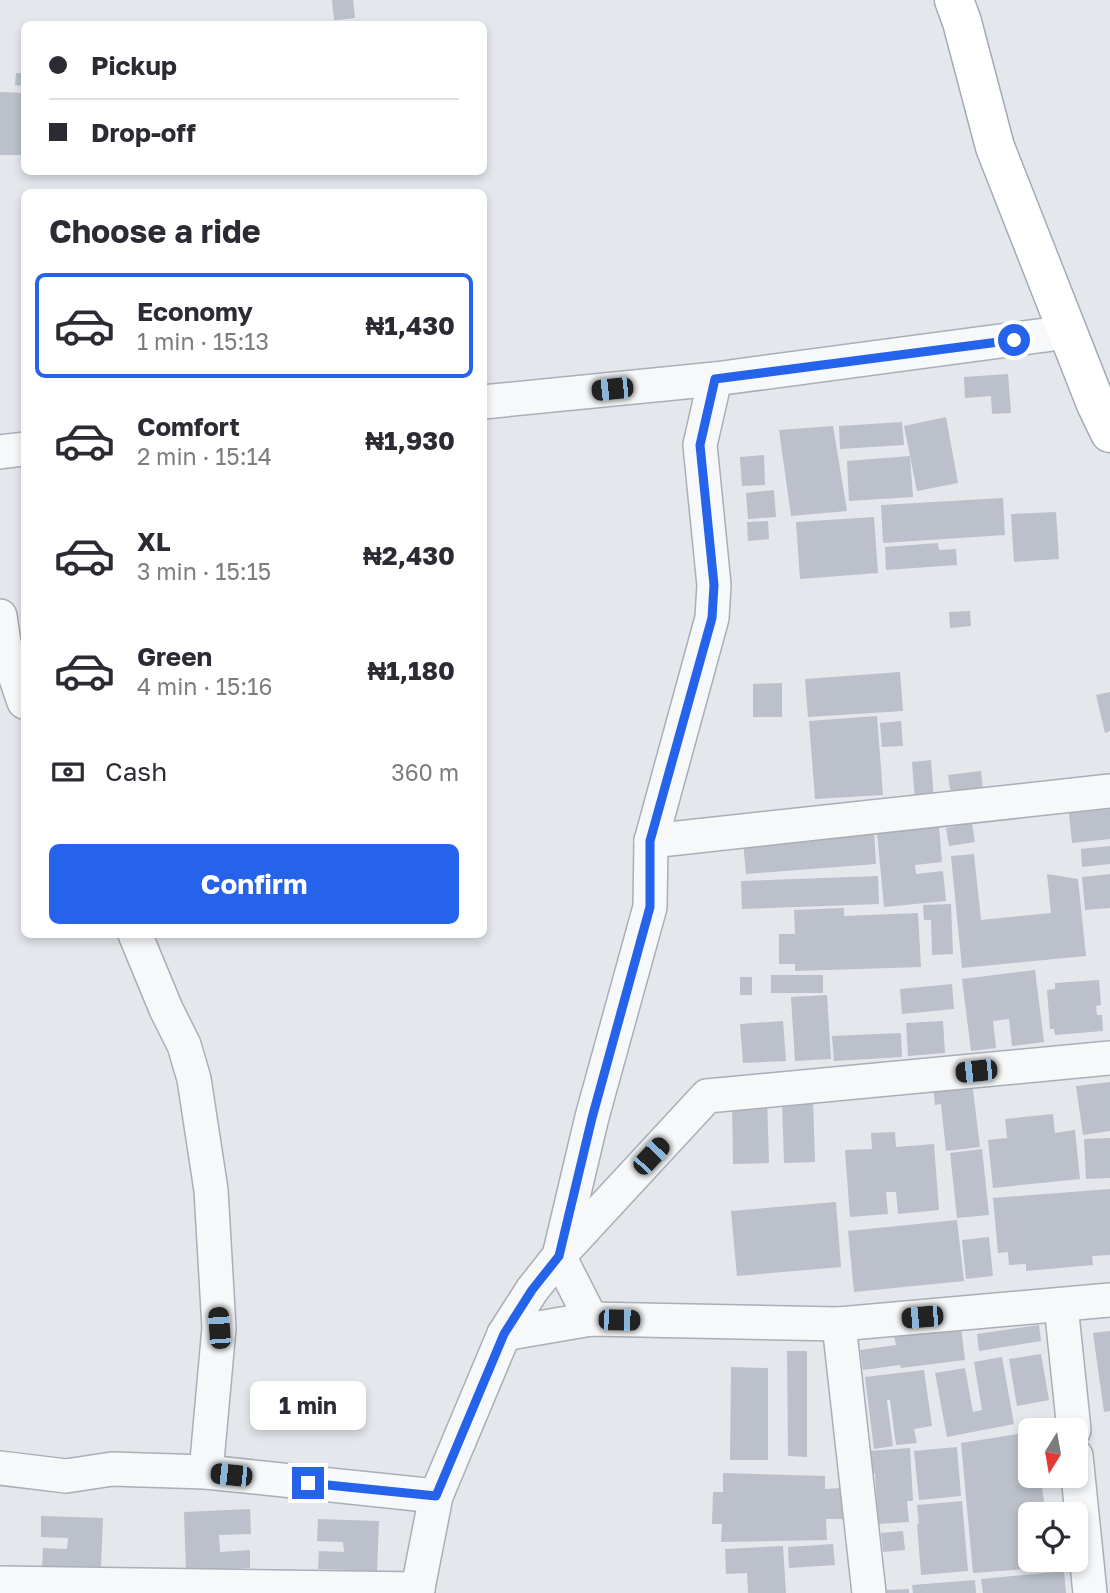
<!DOCTYPE html>
<html lang="en">
<head>
<meta charset="utf-8">
<style>
  :root { --surface:#fff; --page:#f7f7f7; --text:#2b2b33; --muted:#7c7c81; --line:#e1e1e2; --accent:#2563eb }
  body { margin:0; font-family:"Golos Text",sans-serif; background:var(--page); color:var(--text); height:100vh; display:flex; flex-direction:column; font-size:26px; white-space:nowrap }
  * { box-sizing:border-box; margin:0 }
  p { font-size:23px; color:var(--muted) }
  .icon { flex:none; width:38px; height:38px; fill:none; stroke:currentColor; stroke-width:2; stroke-linecap:round; stroke-linejoin:round }
  .map { position:relative; flex:1; overflow:hidden }
  .details { position:absolute; left:21px; top:189px; width:466px; height:749px; display:flex; flex-direction:column; background:var(--surface); border-radius:10px; box-shadow:0 4px 10px #0003 }
  .details>* { flex:none }
  .hud { position:absolute; left:21px; top:21px; width:466px; height:154px; border-radius:10px; box-shadow:0 4px 10px #0003; display:grid; align-content:center; height:154px; padding:0 28px; background:var(--surface) }
  .needle { width:46px; rotate:191deg }
  .controls { position:absolute; left:1018px; top:1418px; display:grid; gap:14px }
  .controls a { display:grid; place-items:center; width:70px; height:70px; border-radius:10px; background:var(--surface); box-shadow:0 4px 10px #0003; font-size:35px }
  .end { position:absolute; width:32px; height:32px; margin:-16px; border:9px solid #2563eb; background:#fff; box-shadow:0 0 0 4px #fff }
  .from { border-radius:50% }
  .bubble { position:absolute; height:49px; border-radius:10px; background:var(--surface); box-shadow:0 4px 10px #0003; font-size:23px; font-weight:700; line-height:49px; text-align:center }
  .car { position:absolute; width:21px; height:42px; margin:-21px -10px; border-radius:9px; box-shadow:0 0 5px 2px #0007; background:linear-gradient(#222 24%,#8ab4d8 0 40%,#222 0 76%,#8ab4d8 0 86%,#222 0) }
  .hud b { display:flex; align-items:center; gap:24px; height:66px; font-size:26px }
  .hud b+b { border-top:2px solid var(--line) }
  .hud i { width:18px; height:18px; background:var(--text) }
  ul { padding:0; list-style:none }
  li { display:flex; align-items:center; gap:21px; height:105px; margin:0 14px 10px; padding:0 14px; border:4px solid transparent; border-radius:10px }
  li div { flex:1 }
  li b { display:block; font-size:26px }
  li em { font-style:normal; font-weight:700 }
  li.on { border-color:var(--accent) }
  li>.icon { width:63px; height:63px; stroke-width:1.5 }
  h2 { padding:0 28px; font-size:32px; line-height:84px }
  .pay { display:flex; align-items:center; gap:18px; height:77px; padding:0 28px; font-size:26px }
  .pay p { margin-inline-start:auto }
  .action { display:flex; gap:14px; margin-top:auto; padding:14px 28px }
  .action a { flex:1; height:80px; border-radius:10px; background:var(--accent); color:#fff; font-size:28px; font-weight:700; line-height:80px; text-align:center }
  .map>svg:first-child { display:block }
  .building { fill:#bbc0ca }
  .lines { fill:none; stroke-linecap:round; stroke-linejoin:round }
  .street-casing { stroke:#a9aeb7; stroke-width:36 }
  .primary-casing { stroke:#a3abb8; stroke-width:41 }
  .street { stroke:#f7f8fa; stroke-width:33 }
  .primary { stroke:#fff; stroke-width:38 }
  .route { stroke:#2563eb; stroke-width:9 }
</style>
</head>
<body>
<div class="map">
<svg width="1110" height="1593" viewBox="0 0 1110 1593">
  <rect width="100%" height="100%" fill="#e4e7ec"/>
  <!-- building -->
  <g class="building">
    <polygon points="332,0 353,0 355,18 334,20"/>
    <polygon points="16,73 24,73 24,86 15,85"/>
    <polygon points="0,92 24,93 24,155 0,155"/>
    <polygon points="1008,374 1011,413 992,414 991,396 965,398 964,377"/>
    <polygon points="946,417 958,483 917,491 904,426"/>
    <polygon points="902,422 904,445 840,449 839,426"/>
    <polygon points="833,426 847,511 791,516 779,430"/>
    <polygon points="764,455 765,485 742,486 740,457"/>
    <polygon points="910,456 913,497 849,501 847,461"/>
    <polygon points="774,490 776,517 748,519 746,493"/>
    <polygon points="1003,498 1005,535 883,543 881,505"/>
    <polygon points="1056,512 1059,559 1014,562 1011,514"/>
    <polygon points="874,517 878,573 800,579 796,522"/>
    <polygon points="768,521 769,539 748,541 747,522"/>
    <polygon points="938,543 939,550 956,549 957,565 886,570 885,547"/>
    <polygon points="970,611 971,626 950,628 949,612"/>
    <polygon points="900,672 903,711 808,717 805,679"/>
    <polygon points="782,683 782,717 753,717 753,684"/>
    <polygon points="1110,692 1110,731 1105,733 1096,695"/>
    <polygon points="877,716 883,795 815,799 809,721"/>
    <polygon points="901,721 903,746 882,747 880,723"/>
    <polygon points="931,760 934,801 915,802 912,762"/>
    <polygon points="981,771 984,798 952,802 948,775"/>
    <polygon points="1110,809 1110,839 1072,843 1069,813"/>
    <polygon points="972,823 975,842 949,846 946,828"/>
    <polygon points="939,827 942,862 915,865 916,874 943,871 946,901 884,907 877,833"/>
    <polygon points="874,832 876,864 746,874 743,841"/>
    <polygon points="1110,846 1110,864 1082,867 1081,849"/>
    <polygon points="974,854 981,920 1051,913 1047,874 1078,879 1086,956 962,968 951,856"/>
    <polygon points="1110,874 1110,908 1085,910 1082,877"/>
    <polygon points="878,876 879,904 742,909 741,881"/>
    <polygon points="951,904 953,954 932,955 931,920 924,920 923,905"/>
    <polygon points="844,908 844,916 918,913 921,967 795,971 795,964 779,964 779,934 795,934 794,910"/>
    <polygon points="1035,970 1044,1042 1012,1046 1009,1019 993,1021 996,1048 971,1051 962,979"/>
    <rect x="771" y="975" width="52" height="18"/>
    <rect x="740" y="977" width="12" height="18"/>
    <polygon points="1099,980 1101,1005 1096,1006 1097,1015 1102,1015 1103,1031 1055,1035 1054,1029 1050,1029 1047,990 1055,989 1055,983"/>
    <polygon points="952,984 954,1009 902,1014 900,989"/>
    <polygon points="827,995 831,1059 795,1061 791,997"/>
    <polygon points="783,1021 786,1061 743,1063 740,1024"/>
    <polygon points="943,1021 945,1053 908,1056 906,1023"/>
    <polygon points="901,1033 902,1057 834,1061 832,1036"/>
    <polygon points="972,1082 980,1147 946,1151 941,1104 935,1105 933,1087"/>
    <polygon points="1110,1082 1110,1131 1083,1135 1076,1086"/>
    <polygon points="767,1097 769,1163 733,1164 732,1098"/>
    <polygon points="813,1099 815,1162 784,1163 782,1100"/>
    <polygon points="1053,1114 1055,1133 1075,1130 1080,1179 993,1188 988,1140 1007,1138 1005,1119"/>
    <polygon points="895,1132 896,1147 934,1144 939,1210 898,1214 896,1192 886,1192 888,1214 850,1217 845,1150 872,1149 871,1133"/>
    <polygon points="1110,1138 1110,1178 1086,1179 1084,1139"/>
    <polygon points="982,1149 989,1215 957,1218 950,1153"/>
    <polygon points="1110,1189 1110,1255 1092,1256 1093,1265 1026,1271 1026,1264 1009,1265 1008,1252 998,1253 993,1198"/>
    <polygon points="836,1202 841,1267 737,1276 731,1211"/>
    <polygon points="957,1220 964,1281 854,1292 848,1231"/>
    <polygon points="989,1237 993,1276 966,1279 962,1240"/>
    <polygon points="1039,1325 1041,1341 979,1351 977,1334"/>
    <polygon points="961,1327 965,1360 901,1368 900,1365 863,1370 860,1350 896,1345 894,1336"/>
    <polygon points="1110,1331 1110,1411 1104,1412 1093,1333"/>
    <polygon points="787,1351 807,1351 807,1457 788,1456"/>
    <polygon points="1041,1354 1049,1400 1017,1406 1009,1359"/>
    <polygon points="1002,1357 1014,1424 947,1437 935,1373 965,1368 973,1412 982,1410 974,1362"/>
    <polygon points="731,1367 768,1368 768,1460 730,1460"/>
    <polygon points="924,1370 932,1426 914,1429 917,1443 896,1445 890,1400 887,1400 893,1446 874,1449 865,1377"/>
    <polygon points="1031,1432 1031,1475 1040,1475 1046,1514 1031,1514 1031,1559 1053,1559 1054,1567 973,1573 961,1443"/>
    <polygon points="957,1447 961,1496 919,1500 914,1451"/>
    <polygon points="910,1448 913,1501 907,1501 909,1522 878,1524 875,1473 869,1474 868,1451"/>
    <polygon points="723,1473 825,1476 825,1489 842,1488 843,1519 826,1519 827,1540 721,1542 722,1524 712,1524 713,1492 723,1492"/>
    <polygon points="962,1501 968,1571 921,1575 917,1524 919,1524 917,1505"/>
    <polygon points="250,1509 251,1534 219,1535 220,1552 250,1550 250,1568 186,1571 184,1512"/>
    <polygon points="41,1516 103,1518 101,1567 42,1566 43,1548 67,1549 68,1538 41,1537"/>
    <polygon points="318,1519 379,1521 377,1571 318,1569 319,1551 344,1552 343,1542 317,1541"/>
    <polygon points="903,1531 905,1550 883,1552 881,1533"/>
    <polygon points="833,1544 835,1565 789,1568 788,1547"/>
    <polygon points="783,1546 786,1593 748,1593 747,1573 726,1574 725,1549"/>
    <polygon points="1064,1571 1066,1593 983,1593 981,1579"/>
    <polygon points="975,1580 976,1593 913,1593 912,1585"/>
    <polygon points="909,1589 909,1593 887,1593 887,1590"/>
  </g>
  <g class="lines">
    <!-- street casing -->
    <g class="street-casing">
      <g id="street">
        <polyline points="483,402 715,379 1068,332"/>
        <polyline points="0,452 24,449"/>
        <polyline points="0,616 4,643 24,702"/>
        <polyline points="651,841 1110,791"/>
        <polyline points="135,934 166,1009 184,1045 194,1079 211,1190 219,1328 206,1472"/>
        <polyline points="1061,1305 1074,1430"/>
        <polyline points="591,1319 559,1256 592,1117 650,907 651,841 712,618 714,585 700,445 715,379"/>
        <polyline points="839,1324 869,1593"/>
        <polyline points="504,1334 591,1319 839,1324 1110,1300"/>
        <polyline points="1076,1456 1090,1593"/>
        <polyline points="0,1468 66,1476 112,1469 206,1472 436,1496"/>
        <polyline points="0,1583 418,1589"/>
        <polyline points="417,1593 436,1496 504,1334 532,1290 559,1256 707,1096 1110,1058"/>
      </g>
    </g>
    <!-- primary casing -->
    <g class="primary-casing">
      <polyline id="primary" points="954,0 962,22 995,147 1096,404 1110,433"/>
    </g>
    <!-- street -->
    <use href="#street" class="street"/>
    <!-- primary -->
    <use href="#primary" class="primary"/>
  </g>
  <g class="lines">
    <!-- route -->
    <polyline class="route" points="308,1483 436,1496 504,1334 532,1290 559,1256 592,1118 650,907 650,841 712,618 714,585 700,445 715,379 1014,340"/>
  </g>
</svg>
<div class="controls">
<a><svg class="needle" viewBox="-14 -14 28 28"><path d="M0-13l5 13h-10z" fill="#e53935"/><path d="M0 13l5-13h-10z" fill="#7c7c81"/></svg></a>
<a><svg class="icon" aria-label="locate" viewBox="0 0 24 24"><circle cx="12" cy="12" r="6"/><path d="M12 2v4M12 18v4M2 12h4M18 12h4"/></svg></a>
</div>
<i class="end from" style="left:1014px;top:340px"></i>
<i class="end" style="left:308px;top:1483px"></i>
<div class="bubble" style="left:250px;top:1381px;width:116px">1 min</div>
<i class="car" style="left:612px;top:389px;rotate:264deg"></i>
<i class="car" style="left:976px;top:1071px;rotate:264deg"></i>
<i class="car" style="left:651px;top:1156px;rotate:43deg"></i>
<i class="car" style="left:922px;top:1317px;rotate:265deg"></i>
<i class="car" style="left:619px;top:1320px;rotate:91deg"></i>
<i class="car" style="left:219px;top:1328px;rotate:356deg"></i>
<i class="car" style="left:231px;top:1475px;rotate:276deg"></i>
<div class="hud">
<b><i class="from"></i>Pickup</b>
<b><i></i>Drop-off</b>
</div>
<section class="details">
<h2>Choose a ride</h2>
<ul>
<li class="on"><svg class="icon" aria-label="car" viewBox="0 0 24 24"><path d="M5 17H2v-5l4-1 3-4h7l3 4 3 1v5h-3M9 17h6M6 11h13"/><circle cx="7" cy="17" r="2"/><circle cx="17" cy="17" r="2"/></svg><div><b>Economy</b><p>1 min · 15:13</p></div><em>₦1,430</em></li>
<li><svg class="icon" aria-label="car" viewBox="0 0 24 24"><path d="M5 17H2v-5l4-1 3-4h7l3 4 3 1v5h-3M9 17h6M6 11h13"/><circle cx="7" cy="17" r="2"/><circle cx="17" cy="17" r="2"/></svg><div><b>Comfort</b><p>2 min · 15:14</p></div><em>₦1,930</em></li>
<li><svg class="icon" aria-label="car" viewBox="0 0 24 24"><path d="M5 17H2v-5l4-1 3-4h7l3 4 3 1v5h-3M9 17h6M6 11h13"/><circle cx="7" cy="17" r="2"/><circle cx="17" cy="17" r="2"/></svg><div><b>XL</b><p>3 min · 15:15</p></div><em>₦2,430</em></li>
<li><svg class="icon" aria-label="car" viewBox="0 0 24 24"><path d="M5 17H2v-5l4-1 3-4h7l3 4 3 1v5h-3M9 17h6M6 11h13"/><circle cx="7" cy="17" r="2"/><circle cx="17" cy="17" r="2"/></svg><div><b>Green</b><p>4 min · 15:16</p></div><em>₦1,180</em></li>
</ul>
<div class="pay"><svg class="icon" aria-label="cash" viewBox="0 0 24 24"><path d="M3 7h18v10H3z"/><circle cx="12" cy="12" r="2"/></svg>Cash<p>360 m</p></div>
<div class="action"><a>Confirm</a></div>
</section>
</div>
</body>
</html>
